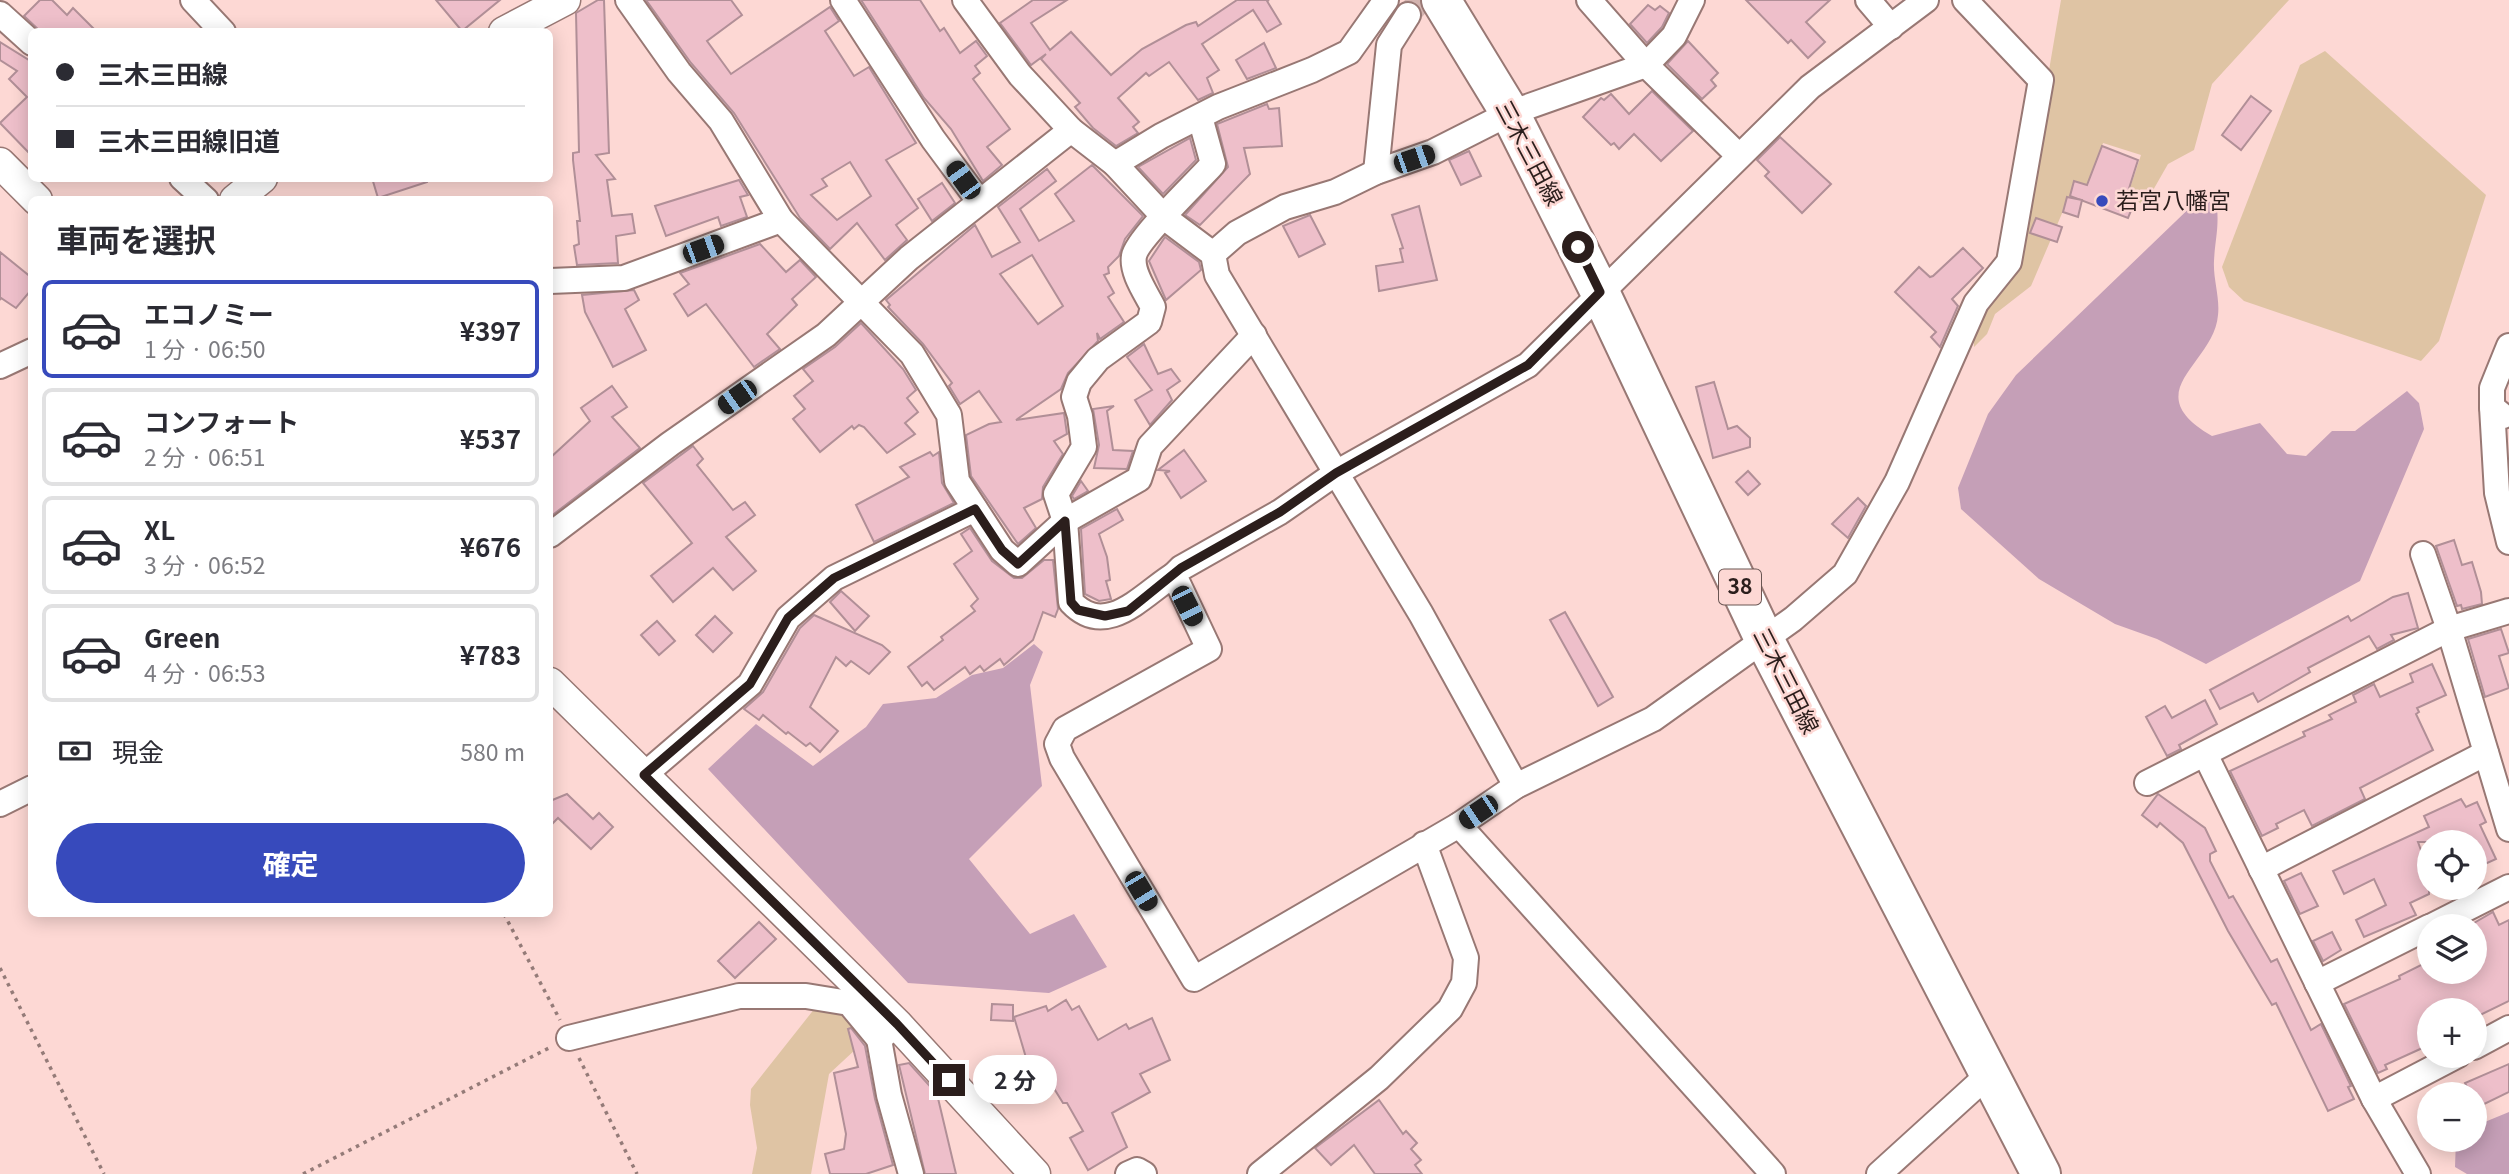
<!DOCTYPE html>
<html lang="ja">
<head>
<meta charset="utf-8">
<style>
  :root { --surface:#fff; --page:#f2f2f3; --text:#2b2b33; --muted:#7c7c81; --line:#e1e1e2; --accent:#374abc }
  body { margin:0; font-family:Georgia,"Noto Sans JP",serif; background:var(--page); color:var(--text); height:100vh; display:flex; flex-direction:column; font-size:26px; white-space:nowrap }
  * { box-sizing:border-box; margin:0 }
  p { font-size:23px; color:var(--muted) }
  .icon { flex:none; width:38px; height:38px; fill:none; stroke:currentColor; stroke-width:2; stroke-linecap:round; stroke-linejoin:round }
  .map { position:relative; flex:1; overflow:hidden }
  .panel { position:absolute; left:28px; top:196px; width:525px; height:721px; display:flex; flex-direction:column; background:var(--surface); border-radius:10px; box-shadow:0 4px 18px #0003 }
  .panel>* { flex:none }
  .banner { position:absolute; left:28px; top:28px; width:525px; height:154px; border-radius:10px; box-shadow:0 4px 18px #0003; display:grid; align-content:center; height:154px; padding:0 28px; background:var(--surface) }
  .buttons { position:absolute; left:2417px; top:830px; display:grid; gap:14px }
  .buttons a { display:grid; place-items:center; width:70px; height:70px; border-radius:50%; background:var(--surface); box-shadow:0 4px 18px #0003; font-size:35px }
  .end { position:absolute; width:32px; height:32px; margin:-16px; border:9px solid #2b1e1c; background:#fff; box-shadow:0 0 0 4px #fff }
  .from { border-radius:50% }
  .bubble { position:absolute; height:49px; border-radius:24px; background:var(--surface); box-shadow:0 4px 18px #0003; font-size:23px; font-weight:700; line-height:49px; text-align:center }
  .car { position:absolute; width:21px; height:42px; margin:-21px -10px; border-radius:9px; box-shadow:0 0 5px 2px #0007; background:linear-gradient(#222 24%,#8ab4d8 0 40%,#222 0 76%,#8ab4d8 0 86%,#222 0) }
  .banner b { display:flex; align-items:center; gap:24px; height:66px; font-size:26px }
  .banner b+b { border-top:2px solid var(--line) }
  .banner i { width:18px; height:18px; background:var(--text) }
  ul { padding:0; list-style:none }
  li { display:flex; align-items:center; gap:21px; height:98px; margin:0 14px 10px; padding:0 14px; border:4px solid var(--line); border-radius:10px }
  li div { flex:1 }
  li b { display:block; font-size:26px }
  li em { font-style:normal; font-weight:700 }
  li.on { border-color:var(--accent) }
  li>.icon { width:63px; height:63px; stroke-width:1.5 }
  h2 { padding:0 28px; font-size:32px; line-height:84px }
  .pay { display:flex; align-items:center; gap:18px; height:77px; padding:0 28px; font-size:26px }
  .pay p { margin-inline-start:auto }
  .cta { display:flex; gap:14px; margin-top:auto; padding:14px 28px }
  .cta a { flex:1; height:80px; border-radius:42px; background:var(--accent); color:#fff; font-size:28px; font-weight:700; line-height:80px; text-align:center }
  .map>svg:first-child { display:block }
  .green { fill:#dfc4a4 }
  .water { fill:#c59fb7 }
  .building { fill:#eebfca; stroke:#b18f97; stroke-width:2; fill-rule:evenodd }
  .lines { fill:none; stroke-linecap:round; stroke-linejoin:round }
  .minor-tunnel { stroke:#d3b3af; stroke-width:24; stroke-dasharray:24 12; stroke-linecap:butt }
  .minor-casing { stroke:#987874; stroke-width:28 }
  .tertiary-casing { stroke:#987874; stroke-width:33 }
  .primary-casing { stroke:#987874; stroke-width:42 }
  .path { stroke:#947b78; stroke-width:3.5; stroke-dasharray:3.5 5; stroke-linecap:butt }
  .minor { stroke:#fff; stroke-width:24 }
  .tertiary { stroke:#fff; stroke-width:30 }
  .primary { stroke:#fff; stroke-width:38 }
  .route { stroke:#2b1e1c; stroke-width:9 }
  .poi-dot { fill:#374abc; stroke:#fdd8d4; stroke-width:2.5 }
  .labels { text-anchor:middle; stroke-width:5; stroke-linejoin:round; paint-order:stroke }
  .shield { fill:#fdd8d4; stroke:#6a5653; stroke-width:2 }
  .shield-label { font-size:21px; font-weight:bold; fill:#2b1e1c }
  .street-label { font-size:23px; fill:#2b1e1c; stroke:#fdd8d4 }
  .poi-label { font-size:23px; fill:#2b1e1c; stroke:#fdd8d4; text-anchor:start }
</style>
</head>
<body>
<div class="map">
<svg width="2509" height="1174" viewBox="0 0 2509 1174">
  <rect width="100%" height="100%" fill="#fdd8d4"/>
  <!-- green -->
  <g class="green">
    <polygon points="2061,0 2289,0 2212,84 2194,150 2168,164 2144,206 2128,194 2141,155 2103,143 2090,187 2072,190 2031,286 1995,314 1987,334 1974,347 1973,323 2014,275"/>
    <polygon points="2325,51 2486,195 2439,341 2421,361 2244,301 2229,287 2222,267 2300,65"/>
    <polygon points="819,1003 842,1009 870,1036 829,1074 811,1174 752,1174 757,1148 750,1105 751,1089"/>
  </g>
  <!-- water -->
  <g class="water">
    <path d="M2202 196 2217 207C2219 229 2215 240 2214 261 2213 279 2220 297 2218 315 2214 365 2135 391 2212 436L2260 423 2287 454 2306 456 2332 431H2355L2407 391 2419 403 2424 429 2360 581 2206 664 2157 639 2115 624 2039 579 1961 509 1958 488 1988 414 2016 375Z"/>
    <polygon points="1034,644 1043,652 1030,685 1042,786 969,859 1030,934 1074,914 1107,967 1049,993 908,983 708,769 756,724 813,766 866,727 883,704 936,698 972,675 1003,668"/>
    <polygon points="2509,1112 2509,1174 2467,1174 2455,1167 2456,1139 2474,1139 2475,1126"/>
  </g>
  <!-- building -->
  <g class="building">
    <polygon points="40,0 52,0 67,15 73,8 97,32 41,32 24,16"/>
    <polygon points="436,0 500,0 462,31"/>
    <polygon points="598,0 604,0 609,153 596,155 615,179 607,180 612,216 632,214 635,233 616,236 618,263 577,265 574,246 579,244 577,221 580,221 573,160 573,153 579,152 576,13"/>
    <path d="M646 0H731L742 15 707 41 731 74 830 7 839 21 825 31 854 76 869 67 916 143 886 160 918 208 896 225 907 240 885 260 857 223 830 249 800 218 734 113 691 63ZM850 162 871 196 837 220 811 195 827 186 822 179Z"/>
    <polygon points="861,0 920,0 940,31 944,28 960,53 976,41 987,56 975,66 980,73 973,79 1010,129 987,147 1002,165 983,181 951,129 924,98"/>
    <polygon points="1033,0 1067,0 1031,23 1050,50 1071,32 1111,75 1142,49 1186,25 1196,22 1198,26 1237,0 1269,0 1267,1 1281,24 1267,32 1253,10 1202,44 1219,70 1207,78 1213,93 1198,100 1169,62 1149,76 1146,73 1118,98 1139,122 1133,127 1138,133 1116,146 1093,128 1075,107 1080,103 1041,59 1046,54 1031,65 1000,23"/>
    <polygon points="1746,0 1830,0 1806,22 1825,42 1808,58 1791,40 1788,43"/>
    <polygon points="1648,5 1655,10 1660,6 1669,13 1662,27 1647,43 1630,24"/>
    <polygon points="1688,41 1718,73 1711,80 1716,86 1702,99 1667,64"/>
    <polygon points="0,42 29,60 32,58 32,156 0,123 27,97 9,79 17,71 0,60"/>
    <polygon points="1264,43 1276,68 1247,79 1236,60"/>
    <polygon points="1652,91 1693,131 1661,161 1634,134 1619,149 1614,143 1611,145 1583,117 1601,98 1604,100 1611,94 1629,114"/>
    <polygon points="2251,96 2271,111 2241,150 2222,135"/>
    <polygon points="1267,104 1269,109 1279,108 1282,146 1244,148 1250,174 1200,225 1185,215 1228,167 1217,124"/>
    <polygon points="1780,137 1831,184 1802,213 1765,176 1769,172 1757,160"/>
    <polygon points="1190,138 1196,160 1163,194 1138,167"/>
    <polygon points="2102,146 2138,160 2126,198 2135,201 2128,218 2070,196 2074,181 2087,185"/>
    <polygon points="1469,151 1481,176 1461,185 1449,160"/>
    <path d="M1092 165 1143 216 1125 239 1119 256 1108 267 1109 273 1104 275 1114 293 1108 297 1124 322 1100 339 1097 333 1098 341 1068 373 1061 389 1016 420 1064 413 1067 434 1054 441 1063 454 1043 487 1042 499 1024 508 1036 528 1018 544 971 476 966 435 989 424 1001 422 979 391 960 404 949 386 952 383 923 344 888 307 890 305 886 300 975 225 992 257 1020 242 998 207 1047 169 1056 181 1020 209 1039 241 1074 221 1055 194ZM1032 255 1063 306 1038 324 1000 274Z"/>
    <polygon points="372,178 427,178 427,182 378,198"/>
    <polygon points="739,180 748,195 740,197 747,217 721,226 718,217 666,236 655,206"/>
    <polygon points="942,183 955,203 932,221 918,199"/>
    <polygon points="2067,197 2082,200 2078,217 2063,212"/>
    <polygon points="1419,206 1437,280 1379,291 1376,266 1403,262 1400,249 1403,248 1392,215"/>
    <polygon points="1310,215 1325,244 1299,257 1283,226"/>
    <polygon points="2036,218 2062,227 2057,242 2030,233"/>
    <polygon points="1165,237 1199,262 1201,270 1166,300 1149,261"/>
    <polygon points="760,244 786,272 800,260 816,277 792,299 797,305 767,334 780,349 754,367 706,304 688,316 674,294 689,284 680,273"/>
    <polygon points="1963,248 1983,268 1952,299 1958,306 1940,347 1931,337 1936,332 1895,292 1919,267 1930,277 1933,276"/>
    <polygon points="0,252 32,278 32,289 16,308 1,298 0,300"/>
    <polygon points="634,290 639,300 625,309 646,350 613,367 585,312 582,295"/>
    <polygon points="861,323 903,369 916,390 907,398 918,412 905,423 915,434 887,453 864,427 859,425 854,429 852,426 820,452 793,419 805,409 794,396 813,381 803,369 835,347"/>
    <polygon points="1144,344 1158,374 1171,369 1180,381 1167,390 1172,400 1150,425 1135,400 1152,390 1127,357"/>
    <polygon points="1714,382 1728,429 1737,426 1750,438 1750,447 1713,458 1696,387"/>
    <polygon points="612,386 627,407 612,417 640,448 550,517 550,458 590,421 581,408"/>
    <polygon points="1114,406 1107,411 1113,450 1133,451 1127,469 1094,468 1099,445 1093,409"/>
    <polygon points="693,446 703,459 697,465 733,510 745,502 755,515 726,537 756,571 733,590 713,568 673,602 651,576 692,543 643,483"/>
    <polygon points="1184,450 1206,481 1181,498 1165,473 1170,471 1158,470"/>
    <polygon points="930,452 933,456 939,452 942,483 954,503 874,542 856,505 909,477 900,467"/>
    <polygon points="1748,471 1760,484 1748,495 1736,482"/>
    <polygon points="1081,481 1088,491 1074,499 1072,496"/>
    <polygon points="1858,498 1866,506 1848,538 1832,524"/>
    <polygon points="1117,509 1123,520 1099,534 1107,557 1110,580 1106,581 1111,599 1099,601 1085,594 1081,529"/>
    <polygon points="970,528 992,561 1014,578 1022,578 1044,560 1053,560 1058,609 1055,617 1043,612 1033,640 1004,665 1000,659 984,671 980,666 970,674 965,667 934,690 927,682 922,686 908,667 943,640 941,637 975,611 971,606 978,599 954,564 972,551 961,534"/>
    <polygon points="2454,540 2462,565 2472,562 2481,592 2482,604 2462,609 2461,605 2457,606 2436,546"/>
    <polygon points="841,591 869,616 855,631 830,602"/>
    <polygon points="2408,593 2418,628 2391,635 2394,640 2377,649 2369,636 2308,668 2310,672 2258,702 2253,693 2220,709 2210,690 2348,616 2351,621 2393,597"/>
    <polygon points="1565,612 1613,697 1598,706 1550,620"/>
    <polygon points="814,615 882,645 890,652 869,674 851,661 846,666 836,657 810,707 838,731 820,752 810,743 806,746 788,732 786,734 763,715 759,720 744,709 763,692 800,628"/>
    <polygon points="715,616 732,633 713,652 696,635"/>
    <polygon points="657,621 675,641 659,655 641,635"/>
    <polygon points="2501,629 2509,653 2499,656 2509,688 2485,697 2468,639"/>
    <polygon points="2432,664 2446,695 2417,708 2419,712 2416,714 2433,750 2360,788 2365,799 2312,826 2304,810 2276,824 2278,828 2262,836 2230,771 2305,736 2303,732 2332,719 2329,715 2356,702 2353,695 2374,684 2380,697 2413,682 2410,674"/>
    <polygon points="2205,700 2217,724 2179,745 2181,749 2167,756 2146,717 2165,706 2172,718"/>
    <polygon points="567,794 593,819 599,813 613,827 591,849 558,818 550,826 550,801"/>
    <polygon points="2158,794 2205,828 2216,851 2210,854 2210,861 2229,898 2233,896 2271,962 2277,959 2311,1030 2321,1024 2351,1086 2348,1087 2354,1099 2328,1111 2276,1003 2272,1005 2228,931 2183,843 2160,823 2157,827 2142,815"/>
    <polygon points="2461,799 2466,807 2477,802 2486,822 2480,825 2496,859 2474,869 2474,842 2418,842 2429,872 2429,894 2410,903 2416,915 2364,937 2356,920 2386,905 2374,879 2344,894 2333,871 2429,827 2424,816"/>
    <polygon points="2301,873 2318,906 2300,914 2284,881"/>
    <polygon points="2493,912 2499,925 2509,920 2509,1001 2474,1018 2474,1010 2429,1010 2429,1045 2385,1065 2387,1069 2378,1073 2344,1004 2400,979 2399,976 2429,961 2429,971 2474,971 2474,923"/>
    <polygon points="759,922 776,939 735,978 718,961"/>
    <polygon points="2332,932 2341,950 2323,961 2313,941"/>
    <polygon points="1066,1000 1072,1010 1079,1006 1098,1040 1126,1024 1129,1029 1152,1018 1170,1060 1140,1074 1150,1092 1112,1113 1127,1147 1088,1170 1070,1138 1083,1131 1067,1103 1063,1103 1045,1074 1032,1078 1014,1017 1046,1006 1048,1011"/>
    <polygon points="992,1004 1013,1005 1013,1021 991,1020"/>
    <polygon points="851,1028 865,1046 875,1099 893,1165 866,1174 830,1174 825,1154 844,1149 846,1134 834,1073 858,1067 848,1029"/>
    <polygon points="909,1063 937,1094 956,1174 925,1174 899,1065"/>
    <polygon points="2509,1064 2509,1092 2476,1108 2474,1094 2470,1094 2465,1083"/>
    <polygon points="1379,1100 1403,1134 1406,1131 1417,1143 1411,1149 1421,1160 1415,1165 1422,1174 1375,1174 1354,1145 1331,1165 1315,1148"/>
  </g>
  <g class="lines">
    <!-- minor-tunnel -->
    <polyline class="minor-tunnel" points="1408,15 1421,0"/>
    <!-- minor casing -->
    <g class="minor-casing">
      <g id="minor">
        <polyline points="193,0 223,32"/>
        <polyline points="628,0 679,72 721,121 781,220 912,354 949,415 957,481 1002,550 1018,564 1065,521 1139,479 1150,446 1254,335"/>
        <polyline points="843,0 933,139 979,201"/>
        <polyline points="965,0 1020,75 1071,130 1115,164 1165,218 1213,254 1217,275 1421,614 1516,786"/>
        <polyline points="1589,0 1646,65 1739,156"/>
        <polyline points="1868,0 1891,27"/>
        <polyline points="1926,0 1810,87 1528,365 1336,473 1280,512 1181,568 1174,575 1209,649 1065,729 1057,744 1062,758 1194,979 1459,825 1516,786 1653,719 1793,619 1845,574 1897,482 1976,303 2009,262 2041,80 1965,0"/>
        <polyline points="0,14 32,43"/>
        <polyline points="1115,164 1161,136 1218,107 1312,70 1349,52 1386,0"/>
        <polyline points="1376,172 1389,45 1408,15"/>
        <polyline points="182,178 206,200"/>
        <polyline points="1213,254 1237,233 1285,207 1335,192 1376,172 1433,152 1510,113 1646,65 1674,36 1692,0"/>
        <polyline points="550,281 624,278 781,220"/>
        <polyline points="0,366 32,351"/>
        <polyline points="2492,407 2497,493 2509,542"/>
        <polyline points="2503,416 2492,407 2492,388 2509,346"/>
        <polyline points="550,535 670,444 826,335 909,258 1071,130"/>
        <polyline points="2423,554 2449,629 2509,829"/>
        <path d="M1174 575C1144 593 1107 640 1071 602L1065 521 1056 494 1084 447 1080 416 1074 397 1079 382 1098 359 1149 322 1153 307C1146 293 1131 272 1134 256 1137 239 1198 181 1213 164L1200 117"/>
        <polyline points="2205,754 2374,1099 2418,1174"/>
        <polyline points="644,775 750,684 788,618 834,578 975,509"/>
        <polyline points="2147,783 2449,629 2509,611"/>
        <polyline points="0,804 32,788"/>
        <polyline points="1459,825 1773,1174"/>
        <polyline points="2261,869 2486,753"/>
        <polyline points="2432,926 2509,887"/>
        <polyline points="2317,983 2429,927"/>
        <polyline points="890,1030 879,1039 889,1095 911,1174"/>
        <polyline points="569,1038 739,996 806,996 849,1003 879,1039"/>
        <polyline points="2474,1047 2509,1028"/>
        <polyline points="2374,1099 2458,1055"/>
        <polyline points="1128,1174 1137,1170 1144,1174"/>
        <polyline points="1260,1174 1379,1078 1450,1009 1464,983 1466,958 1424,844"/>
        <polyline points="1879,1174 1989,1074"/>
      </g>
    </g>
    <!-- tertiary casing -->
    <g class="tertiary-casing">
      <g id="tertiary">
        <polyline points="504,32 565,0"/>
        <polyline points="0,163 37,200"/>
        <polyline points="235,200 262,178"/>
        <polyline points="550,683 897,1024 1035,1174"/>
      </g>
    </g>
    <!-- primary casing -->
    <g class="primary-casing">
      <polyline id="primary" points="1441,0 1510,113 1600,292 1764,639 2041,1174"/>
    </g>
    <!-- path -->
    <g class="path">
      <polyline points="504,914 560,1020"/>
      <polyline points="0,968 104,1174"/>
      <polyline points="579,1058 637,1174"/>
      <polyline points="303,1174 551,1047"/>
    </g>
    <!-- minor -->
    <use href="#minor" class="minor"/>
    <!-- tertiary -->
    <use href="#tertiary" class="tertiary"/>
    <!-- primary -->
    <use href="#primary" class="primary"/>
  </g>
  <g class="lines">
    <!-- route -->
    <polyline class="route" points="949,1080 897,1024 644,775 750,684 788,618 834,578 975,509 1002,550 1018,564 1065,521 1071,602 1078,610 1105,616 1128,611 1181,568 1280,512 1336,473 1528,365 1600,292 1578,247"/>
  </g>
  <!-- markers -->
  <circle class="poi-dot" cx="2102" cy="201" r="7"/>
  <g class="labels">
    <!-- shield labels -->
    <rect class="shield" x="1719" y="569.5" width="42" height="35" rx="5"/>
    <g class="shield-label">
      <text x="1740" y="594">38</text>
    </g>
    <!-- street labels -->
    <g class="street-label">
      <text transform="translate(1529 153) rotate(62)" y="8">三木三田線</text>
      <text transform="translate(1786 681) rotate(63)" y="8">三木三田線</text>
    </g>
    <!-- poi labels -->
    <g class="poi-label">
      <text x="2116" y="209">若宮八幡宮</text>
    </g>
  </g>
</svg>
<div class="buttons">
<a><svg class="icon" aria-label="locate" viewBox="0 0 24 24"><circle cx="12" cy="12" r="6"/><path d="M12 2v4M12 18v4M2 12h4M18 12h4"/></svg></a>
<a><svg class="icon" aria-label="layers" viewBox="0 0 24 24"><path d="M12 4l9 5-9 5-9-5zM3 14l9 5 9-5"/></svg></a>
<a>+</a>
<a>−</a>
</div>
<i class="end from" style="left:1578px;top:247px"></i>
<i class="end" style="left:949px;top:1080px"></i>
<div class="bubble" style="left:973px;top:1055px;width:84px">2 分</div>
<i class="car" style="left:1414px;top:159px;rotate:71deg"></i>
<i class="car" style="left:963px;top:180px;rotate:324deg"></i>
<i class="car" style="left:703px;top:249px;rotate:70deg"></i>
<i class="car" style="left:737px;top:397px;rotate:235deg"></i>
<i class="car" style="left:1187px;top:606px;rotate:153deg"></i>
<i class="car" style="left:1478px;top:812px;rotate:236deg"></i>
<i class="car" style="left:1141px;top:891px;rotate:149deg"></i>
<div class="banner">
<b><i class="from"></i>三木三田線</b>
<b><i></i>三木三田線旧道</b>
</div>
<section class="panel">
<h2>車両を選択</h2>
<ul>
<li class="on"><svg class="icon" aria-label="car" viewBox="0 0 24 24"><path d="M5 17H2v-5l4-1 3-4h7l3 4 3 1v5h-3M9 17h6M6 11h13"/><circle cx="7" cy="17" r="2"/><circle cx="17" cy="17" r="2"/></svg><div><b>エコノミー</b><p>1 分 · 06:50</p></div><em>¥397</em></li>
<li><svg class="icon" aria-label="car" viewBox="0 0 24 24"><path d="M5 17H2v-5l4-1 3-4h7l3 4 3 1v5h-3M9 17h6M6 11h13"/><circle cx="7" cy="17" r="2"/><circle cx="17" cy="17" r="2"/></svg><div><b>コンフォート</b><p>2 分 · 06:51</p></div><em>¥537</em></li>
<li><svg class="icon" aria-label="car" viewBox="0 0 24 24"><path d="M5 17H2v-5l4-1 3-4h7l3 4 3 1v5h-3M9 17h6M6 11h13"/><circle cx="7" cy="17" r="2"/><circle cx="17" cy="17" r="2"/></svg><div><b>XL</b><p>3 分 · 06:52</p></div><em>¥676</em></li>
<li><svg class="icon" aria-label="car" viewBox="0 0 24 24"><path d="M5 17H2v-5l4-1 3-4h7l3 4 3 1v5h-3M9 17h6M6 11h13"/><circle cx="7" cy="17" r="2"/><circle cx="17" cy="17" r="2"/></svg><div><b>Green</b><p>4 分 · 06:53</p></div><em>¥783</em></li>
</ul>
<div class="pay"><svg class="icon" aria-label="cash" viewBox="0 0 24 24"><path d="M3 7h18v10H3z"/><circle cx="12" cy="12" r="2"/></svg>現金<p>580 m</p></div>
<div class="cta"><a>確定</a></div>
</section>
</div>
</body>
</html>
